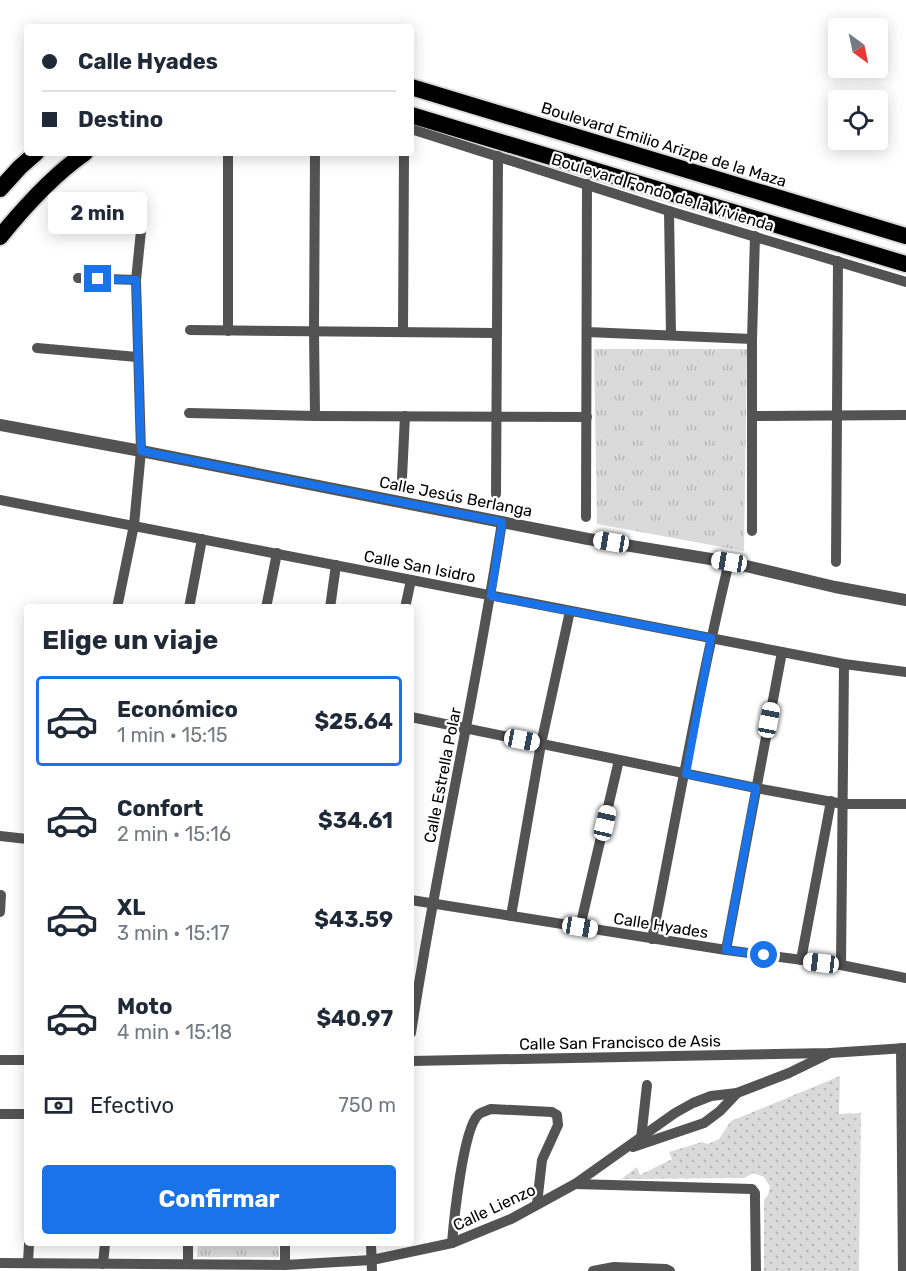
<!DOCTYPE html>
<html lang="es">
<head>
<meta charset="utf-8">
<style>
  :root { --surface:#fff; --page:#f6f6f7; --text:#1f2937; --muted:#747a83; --line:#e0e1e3; --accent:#1a73e8 }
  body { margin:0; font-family:Rubik,sans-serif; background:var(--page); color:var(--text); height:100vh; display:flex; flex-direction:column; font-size:22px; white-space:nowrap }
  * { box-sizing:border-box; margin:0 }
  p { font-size:20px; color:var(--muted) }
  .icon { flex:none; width:33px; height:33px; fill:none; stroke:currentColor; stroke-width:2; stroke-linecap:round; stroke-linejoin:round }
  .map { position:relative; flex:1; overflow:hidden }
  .drawer { position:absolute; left:24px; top:604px; width:390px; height:642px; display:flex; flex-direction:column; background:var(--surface); border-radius:6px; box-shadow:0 3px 15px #0003 }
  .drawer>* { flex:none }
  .guide { position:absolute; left:24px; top:24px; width:390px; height:132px; border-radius:6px; box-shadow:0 3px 15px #0003; display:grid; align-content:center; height:132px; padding:0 18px; background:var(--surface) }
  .needle { width:39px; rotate:147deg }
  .buttons { position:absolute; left:828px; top:18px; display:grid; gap:12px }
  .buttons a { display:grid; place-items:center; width:60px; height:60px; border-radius:6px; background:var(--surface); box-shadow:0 3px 15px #0003; font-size:30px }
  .end { position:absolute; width:27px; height:27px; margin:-14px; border:8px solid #1a73e8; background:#fff; box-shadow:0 0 0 3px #fff }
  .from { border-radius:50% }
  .bubble { position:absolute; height:42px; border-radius:6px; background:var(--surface); box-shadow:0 3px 15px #0003; font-size:20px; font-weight:700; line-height:42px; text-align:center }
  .car { position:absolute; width:18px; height:36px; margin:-18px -9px; border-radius:8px; box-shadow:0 0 4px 2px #0007; background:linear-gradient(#fff 24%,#345 0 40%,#fff 0 76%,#345 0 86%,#fff 0) }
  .guide b { display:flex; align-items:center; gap:21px; height:57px; font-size:22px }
  .guide b+b { border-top:2px solid var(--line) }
  .guide i { width:15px; height:15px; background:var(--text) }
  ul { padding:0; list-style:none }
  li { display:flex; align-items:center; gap:18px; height:90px; margin:0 12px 9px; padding:0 6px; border:3px solid transparent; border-radius:6px }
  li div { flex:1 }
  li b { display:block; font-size:22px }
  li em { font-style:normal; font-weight:700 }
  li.on { border-color:var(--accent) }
  li>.icon { width:54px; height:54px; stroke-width:1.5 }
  h2 { padding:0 18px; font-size:27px; line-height:72px }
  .pay { display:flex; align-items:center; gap:15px; height:66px; padding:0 18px; font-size:22px }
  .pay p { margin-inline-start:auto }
  .action { display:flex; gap:12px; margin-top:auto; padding:12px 18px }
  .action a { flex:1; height:69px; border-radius:6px; background:var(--accent); color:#fff; font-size:24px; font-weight:700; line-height:69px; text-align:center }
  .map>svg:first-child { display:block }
  .grass { fill:url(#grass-dots) }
  .park { fill:url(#park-tufts) }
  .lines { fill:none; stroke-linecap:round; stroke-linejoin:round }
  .trunk-casing { stroke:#dbdbdb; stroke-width:20 }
  .minor { stroke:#535353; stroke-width:10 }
  .tertiary { stroke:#535353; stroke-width:12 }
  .trunk { stroke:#000; stroke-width:16 }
  .route { stroke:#1a73e8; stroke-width:8 }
  .labels { text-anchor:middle; stroke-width:4.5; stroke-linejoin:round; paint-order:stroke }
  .street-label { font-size:16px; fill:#000; stroke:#fff }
</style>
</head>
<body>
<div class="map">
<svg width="906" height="1271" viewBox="0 0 906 1271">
  <defs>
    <pattern id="grass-dots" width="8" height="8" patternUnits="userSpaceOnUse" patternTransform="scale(1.5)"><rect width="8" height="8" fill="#dadada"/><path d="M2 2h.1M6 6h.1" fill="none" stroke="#b9b9b9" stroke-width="1.8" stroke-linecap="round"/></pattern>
    <pattern id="park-tufts" width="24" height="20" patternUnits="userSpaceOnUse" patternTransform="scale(1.5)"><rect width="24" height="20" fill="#dadada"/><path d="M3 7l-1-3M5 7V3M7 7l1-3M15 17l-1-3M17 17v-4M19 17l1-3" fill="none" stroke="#b9b9b9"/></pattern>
  </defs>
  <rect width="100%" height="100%" fill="#fff"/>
  <!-- grass -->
  <polygon class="grass" points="840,1076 839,1114 861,1113 859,1271 764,1271 764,1200 768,1195 770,1187 764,1177 753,1173 744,1178 621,1179 637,1167 640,1175 672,1159 669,1152 702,1142 708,1144 719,1139 731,1121"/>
  <!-- park -->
  <g class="park">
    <polygon points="594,349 747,349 744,551 597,524"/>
    <polygon points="198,1244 278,1244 279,1257 197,1257"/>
  </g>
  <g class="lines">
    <!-- trunk casing -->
    <g class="trunk-casing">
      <g id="trunk">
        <polyline points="411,87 906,236"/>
        <polyline points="411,115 906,264"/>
        <polyline points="0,189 20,167 36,153"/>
        <path d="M0 237C25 206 52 176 85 153"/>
      </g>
    </g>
    <!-- minor -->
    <g class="minor">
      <polyline points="411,129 669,211 906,282"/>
      <polyline points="228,153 228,331"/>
      <polyline points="315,153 314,331 315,416"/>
      <polyline points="669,211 671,335"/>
      <polyline points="78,278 136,280"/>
      <polyline points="190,330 497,333"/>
      <polyline points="403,332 404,153"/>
      <polyline points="587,332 752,339"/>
      <polyline points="37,348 137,357"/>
      <polyline points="189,413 315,416 587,417"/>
      <polyline points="754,416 906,415"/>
      <polyline points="402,478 405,416"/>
      <polyline points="496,494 498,156"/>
      <polyline points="0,500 844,664 906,672"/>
      <polyline points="586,517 587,184"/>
      <polyline points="752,531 752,339 755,236"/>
      <polyline points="836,562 838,261"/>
      <polyline points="117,608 134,525 141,451 136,280 142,221"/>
      <polyline points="189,608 202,539"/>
      <polyline points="266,608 277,553"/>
      <polyline points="330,608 336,565"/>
      <polyline points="405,608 411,580"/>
      <polyline points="411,717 756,788 843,804 906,804"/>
      <polyline points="0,836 27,839"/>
      <polyline points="411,900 726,950 841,965 906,978"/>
      <polyline points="0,912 1,895"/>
      <polyline points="511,916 541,744 570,611"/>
      <polyline points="580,927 619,760"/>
      <path d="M652 939C677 813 699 687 729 562"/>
      <polyline points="726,950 782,652"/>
      <polyline points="801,960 831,801"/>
      <polyline points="841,965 844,664"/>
      <path d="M411 1033C437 862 476 693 502 522"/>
      <polyline points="901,1048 903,1271"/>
      <polyline points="0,1060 27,1060"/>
      <polyline points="411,1061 830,1053 906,1048"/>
      <polyline points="0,1114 27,1114"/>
      <polyline points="641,1139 647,1085"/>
      <polyline points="633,1147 704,1123 720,1111 737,1093"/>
      <polyline points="575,1184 752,1189 755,1193 755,1199 756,1271"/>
      <path d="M452 1243C454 1219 463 1130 478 1115 481 1112 486 1111 491 1109L552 1112 557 1115 558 1125 542 1160 537 1204"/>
      <polyline points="371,1244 372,1271"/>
      <polyline points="28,1262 29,1244"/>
      <polyline points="0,1263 285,1265 372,1260 452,1243 511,1219 575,1184 675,1113 693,1103 711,1096 737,1093 789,1073 830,1053"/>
      <polyline points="188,1263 188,1244"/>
      <polyline points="103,1264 105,1244"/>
      <polyline points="285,1265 285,1244"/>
      <polyline points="593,1271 614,1267 666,1269 670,1271"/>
    </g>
    <!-- tertiary -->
    <polyline class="tertiary" points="0,425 141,451 588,539 729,562 835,587 906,600"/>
    <!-- trunk -->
    <use href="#trunk" class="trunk"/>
  </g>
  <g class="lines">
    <!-- route -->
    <polyline class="route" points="98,279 136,280 141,451 502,522 491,596 711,638 686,774 756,788 726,950 764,955"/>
  </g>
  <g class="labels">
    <!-- street labels -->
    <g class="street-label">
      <text transform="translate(664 144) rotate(17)" y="6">Boulevard Emilio Arizpe de la Maza</text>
      <text transform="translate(663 192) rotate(17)" y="6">Boulevard Fondo de la Vivienda</text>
      <text transform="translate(456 496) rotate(11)" y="6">Calle Jesús Berlanga</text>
      <text transform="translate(420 566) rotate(11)" y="6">Calle San Isidro</text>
      <text transform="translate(442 775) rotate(-79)" y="6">Calle Estrella Polar</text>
      <text transform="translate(661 925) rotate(9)" y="6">Calle Hyades</text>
      <text transform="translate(620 1042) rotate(-1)" y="6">Calle San Francisco de Asis</text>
      <text transform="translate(494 1207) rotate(-25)" y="6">Calle Lienzo</text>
    </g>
  </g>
</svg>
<div class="buttons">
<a><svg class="needle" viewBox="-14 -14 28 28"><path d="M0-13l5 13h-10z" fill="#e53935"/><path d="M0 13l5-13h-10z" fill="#747a83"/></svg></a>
<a><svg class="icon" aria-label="locate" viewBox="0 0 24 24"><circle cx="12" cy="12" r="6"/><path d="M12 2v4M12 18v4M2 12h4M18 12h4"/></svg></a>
</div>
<i class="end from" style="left:764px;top:955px"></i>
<i class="end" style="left:98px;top:279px"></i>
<div class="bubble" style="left:48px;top:192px;width:99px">2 min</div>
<i class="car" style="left:611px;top:542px;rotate:279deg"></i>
<i class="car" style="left:729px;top:562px;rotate:279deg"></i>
<i class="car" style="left:769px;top:720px;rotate:11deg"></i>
<i class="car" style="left:522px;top:740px;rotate:101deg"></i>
<i class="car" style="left:605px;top:823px;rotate:13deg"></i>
<i class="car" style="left:580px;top:927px;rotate:99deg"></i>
<i class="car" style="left:821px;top:963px;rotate:277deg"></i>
<div class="guide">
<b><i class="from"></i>Calle Hyades</b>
<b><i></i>Destino</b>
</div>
<section class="drawer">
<h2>Elige un viaje</h2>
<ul>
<li class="on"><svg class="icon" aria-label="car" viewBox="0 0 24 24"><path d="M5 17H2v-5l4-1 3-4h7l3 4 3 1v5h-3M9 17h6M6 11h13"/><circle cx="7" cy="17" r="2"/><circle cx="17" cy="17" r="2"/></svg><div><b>Económico</b><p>1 min · 15:15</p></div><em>$25.64</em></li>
<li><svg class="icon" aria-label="car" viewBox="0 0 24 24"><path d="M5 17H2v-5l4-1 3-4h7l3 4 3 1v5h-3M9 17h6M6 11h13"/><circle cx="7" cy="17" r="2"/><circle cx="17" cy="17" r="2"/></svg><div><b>Confort</b><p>2 min · 15:16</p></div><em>$34.61</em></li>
<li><svg class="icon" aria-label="car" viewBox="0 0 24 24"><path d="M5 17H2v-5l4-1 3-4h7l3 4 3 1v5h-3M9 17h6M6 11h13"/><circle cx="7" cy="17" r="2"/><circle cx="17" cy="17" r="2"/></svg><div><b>XL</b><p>3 min · 15:17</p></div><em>$43.59</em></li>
<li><svg class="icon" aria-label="car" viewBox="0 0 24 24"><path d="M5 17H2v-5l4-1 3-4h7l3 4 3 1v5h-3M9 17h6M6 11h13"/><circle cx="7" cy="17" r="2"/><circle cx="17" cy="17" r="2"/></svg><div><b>Moto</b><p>4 min · 15:18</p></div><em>$40.97</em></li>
</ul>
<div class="pay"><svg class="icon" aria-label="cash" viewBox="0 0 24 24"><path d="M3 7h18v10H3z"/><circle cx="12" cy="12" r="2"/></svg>Efectivo<p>750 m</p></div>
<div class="action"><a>Confirmar</a></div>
</section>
</div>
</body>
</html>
